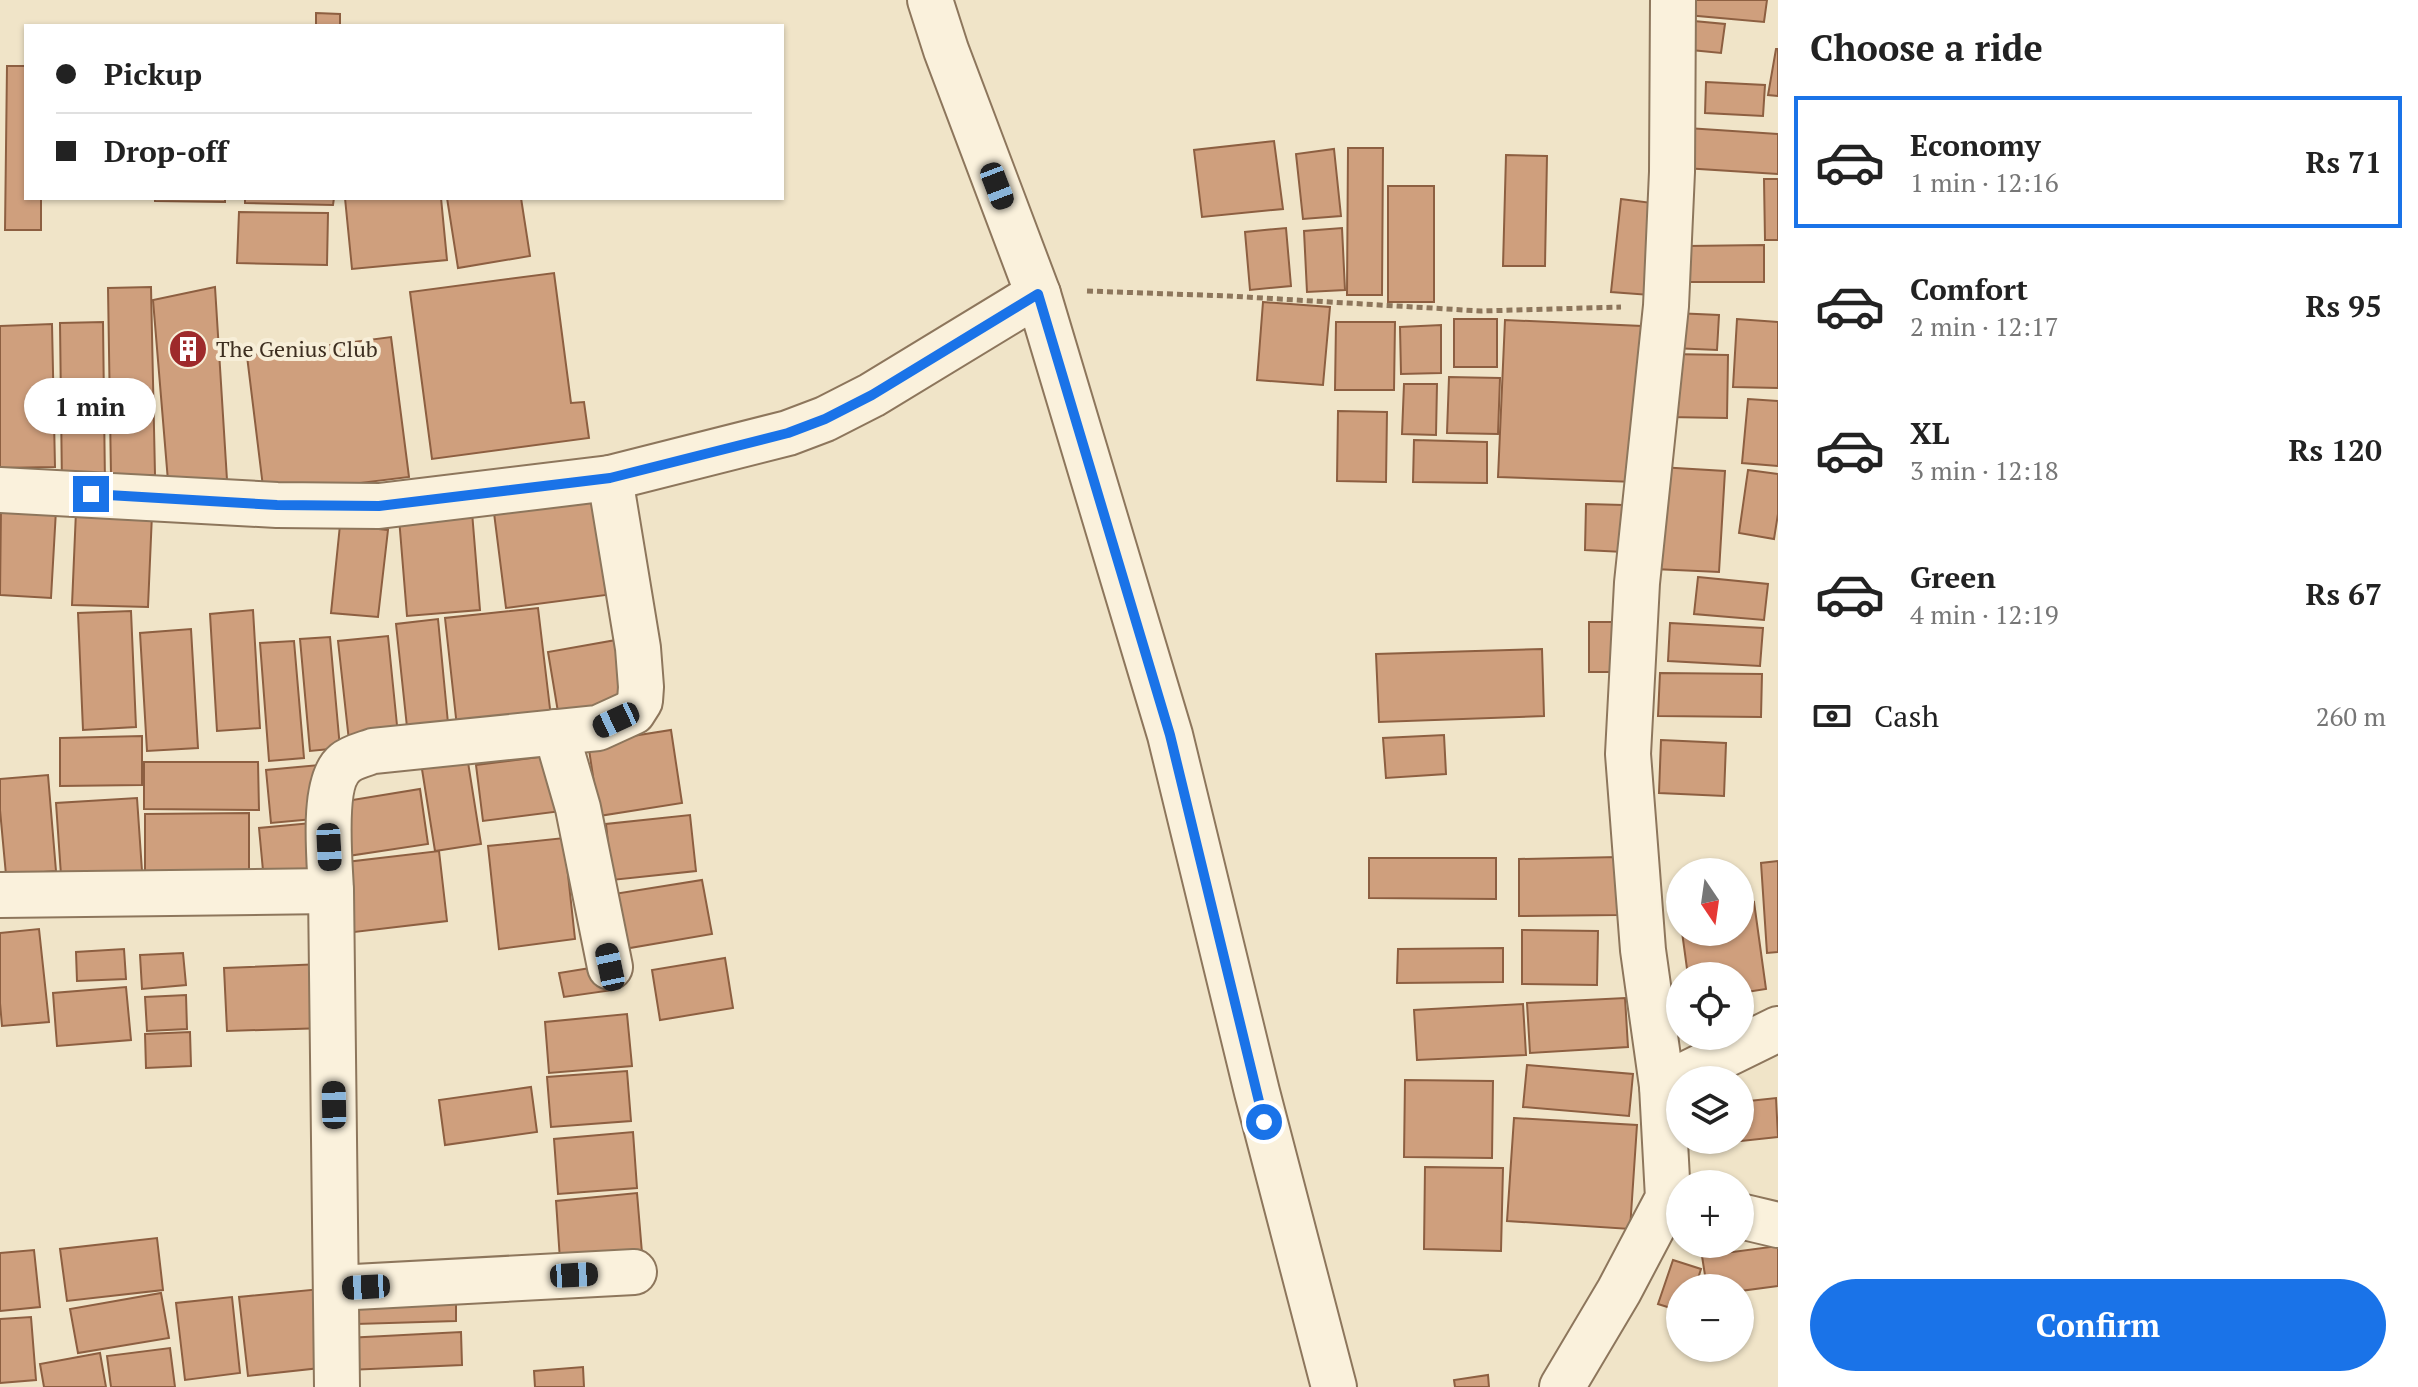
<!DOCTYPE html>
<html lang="en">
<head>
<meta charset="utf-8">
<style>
  :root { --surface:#fff; --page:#f6f6f6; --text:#222; --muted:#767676; --line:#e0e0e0; --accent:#1a73e8 }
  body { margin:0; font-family:"PT Serif",serif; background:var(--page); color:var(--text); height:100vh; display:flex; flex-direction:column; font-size:30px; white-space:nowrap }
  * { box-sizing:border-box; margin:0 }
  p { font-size:26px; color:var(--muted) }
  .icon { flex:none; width:44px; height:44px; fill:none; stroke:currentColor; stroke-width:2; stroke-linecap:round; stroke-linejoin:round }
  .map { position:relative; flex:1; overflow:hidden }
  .sheet { display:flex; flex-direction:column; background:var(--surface); width:640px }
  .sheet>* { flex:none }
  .banner { position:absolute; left:24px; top:24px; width:760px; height:176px; border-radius:0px; box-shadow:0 2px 6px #0004; display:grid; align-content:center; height:176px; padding:0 32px; background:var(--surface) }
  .needle { width:52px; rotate:167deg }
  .tools { position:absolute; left:1666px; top:858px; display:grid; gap:16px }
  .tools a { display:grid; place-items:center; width:88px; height:88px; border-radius:50%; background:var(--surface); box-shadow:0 2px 6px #0004; font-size:40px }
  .end { position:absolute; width:36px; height:36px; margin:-18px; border:10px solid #1a73e8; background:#fff; box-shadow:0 0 0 4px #fff }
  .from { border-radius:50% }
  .bubble { position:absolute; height:56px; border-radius:28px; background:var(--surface); box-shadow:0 2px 6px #0004; font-size:26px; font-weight:700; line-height:56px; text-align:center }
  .car { position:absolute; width:24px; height:48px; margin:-24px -12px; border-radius:10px; box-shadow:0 0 6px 2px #0007; background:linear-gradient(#222 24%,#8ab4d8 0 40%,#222 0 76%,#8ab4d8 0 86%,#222 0) }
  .banner b { display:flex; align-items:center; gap:28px; height:76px; font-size:30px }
  .banner b+b { border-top:2px solid var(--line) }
  .banner i { width:20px; height:20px; background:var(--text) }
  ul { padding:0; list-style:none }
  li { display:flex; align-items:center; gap:24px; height:132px; margin:0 16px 12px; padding:0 16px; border:4px solid transparent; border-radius:0px }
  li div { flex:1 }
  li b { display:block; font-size:30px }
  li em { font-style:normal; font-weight:700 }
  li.on { border-color:var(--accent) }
  li>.icon { width:72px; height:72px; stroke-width:1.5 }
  h2 { padding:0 32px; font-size:36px; line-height:96px }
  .pay { display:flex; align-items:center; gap:20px; height:88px; padding:0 32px; font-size:30px }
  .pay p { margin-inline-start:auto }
  .cta { display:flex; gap:16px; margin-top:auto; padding:16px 32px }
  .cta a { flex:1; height:92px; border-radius:48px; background:var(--accent); color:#fff; font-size:32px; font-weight:700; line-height:92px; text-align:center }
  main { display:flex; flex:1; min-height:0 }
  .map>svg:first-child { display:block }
  .building { fill:#cf9f7d; stroke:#8d5f41; stroke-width:2 }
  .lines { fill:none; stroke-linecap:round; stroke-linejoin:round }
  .minor-casing { stroke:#8d765c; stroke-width:48 }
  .tertiary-casing { stroke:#8d765c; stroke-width:48 }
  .path { stroke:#8d765c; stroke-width:5; stroke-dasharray:6 4; stroke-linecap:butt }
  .minor { stroke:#faf1dc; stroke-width:44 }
  .tertiary { stroke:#faf1dc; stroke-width:44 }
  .route { stroke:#1a73e8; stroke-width:10 }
  .labels { text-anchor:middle; stroke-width:8; stroke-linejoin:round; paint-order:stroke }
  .poi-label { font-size:22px; fill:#3d2e20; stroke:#f7eed8; text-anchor:start }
</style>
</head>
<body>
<main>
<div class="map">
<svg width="1778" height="1387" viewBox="0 0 1778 1387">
  <rect width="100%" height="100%" fill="#f0e4c8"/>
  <!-- building -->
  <g class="building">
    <polygon points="1688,0 1767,0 1764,22 1687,15"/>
    <polygon points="316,13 340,14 340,26 316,26"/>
    <polygon points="1683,20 1725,24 1721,53 1681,49"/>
    <polygon points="1776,49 1778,49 1778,96 1768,95"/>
    <polygon points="7,66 26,66 26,198 41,198 41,230 5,230"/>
    <polygon points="1706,82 1765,85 1763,116 1705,113"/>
    <polygon points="1687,128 1778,134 1778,174 1684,168"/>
    <polygon points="1274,141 1283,209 1202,217 1194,150"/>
    <polygon points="1348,148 1383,148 1382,295 1347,295"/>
    <polygon points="1334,149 1341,216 1303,219 1296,154"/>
    <polygon points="1506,155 1547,156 1545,266 1503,266"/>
    <polygon points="1764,179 1778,179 1778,240 1765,240"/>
    <rect x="1388" y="186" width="46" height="116"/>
    <polygon points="155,198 225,198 225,202 155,201"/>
    <polygon points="245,198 334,198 333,205 245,203"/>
    <polygon points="345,198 441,198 447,260 352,269"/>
    <polygon points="447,198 521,198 530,256 458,268"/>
    <polygon points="1621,199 1660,204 1650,295 1611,292"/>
    <polygon points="239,212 328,213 327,265 237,263"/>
    <polygon points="1286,228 1291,286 1250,290 1245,232"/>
    <polygon points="1342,228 1345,290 1307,292 1304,231"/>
    <polygon points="1764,245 1764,282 1687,282 1687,246"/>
    <polygon points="554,273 571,403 584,402 589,438 432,459 410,292"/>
    <polygon points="151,287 155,475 111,476 108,288"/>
    <polygon points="215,287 228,496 169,493 153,300"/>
    <polygon points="1263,302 1330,307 1323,385 1257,380"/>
    <polygon points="1674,313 1719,315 1717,350 1672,348"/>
    <rect x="1454" y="319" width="43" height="48"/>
    <polygon points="1737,319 1778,322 1778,388 1733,387"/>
    <polygon points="1505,320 1642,326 1635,482 1498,477"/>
    <polygon points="103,322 105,486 62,487 60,323"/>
    <polygon points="1336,322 1395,322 1394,390 1335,390"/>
    <polygon points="52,324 55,467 0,468 0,326"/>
    <polygon points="1441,325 1441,373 1401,374 1400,327"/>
    <polygon points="391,337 409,477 264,495 247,356"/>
    <polygon points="1669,354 1728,355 1727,418 1667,417"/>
    <polygon points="1449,377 1500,378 1498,434 1447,433"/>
    <polygon points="1404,384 1437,384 1436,435 1402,434"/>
    <polygon points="1748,399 1778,401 1778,466 1742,463"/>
    <polygon points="1338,411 1387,412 1386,482 1337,481"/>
    <polygon points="1414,440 1487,442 1487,483 1413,482"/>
    <polygon points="1659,467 1725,471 1719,572 1654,569"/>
    <polygon points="1748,470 1778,474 1778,514 1774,539 1739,533"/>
    <polygon points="594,492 606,595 506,608 493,505"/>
    <polygon points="1586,504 1623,505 1623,552 1585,550"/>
    <polygon points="1,507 56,510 51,598 0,595"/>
    <polygon points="76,511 152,514 148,607 72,605"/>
    <polygon points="472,512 480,610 407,616 399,518"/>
    <polygon points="340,525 388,530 378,617 331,613"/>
    <polygon points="1698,577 1768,584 1764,620 1694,614"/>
    <polygon points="538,608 551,717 457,727 445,618"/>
    <polygon points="253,610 260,728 217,731 210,614"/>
    <polygon points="131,611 136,727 83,730 78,613"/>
    <polygon points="438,619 448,723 407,727 396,624"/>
    <polygon points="1589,622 1617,622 1616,672 1589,672"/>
    <polygon points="1670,623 1763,628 1760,666 1668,661"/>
    <polygon points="191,629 198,748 147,751 140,633"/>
    <polygon points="388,636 399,745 350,750 338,641"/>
    <polygon points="330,637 340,748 310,751 300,639"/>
    <polygon points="616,640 627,713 560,724 548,652"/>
    <polygon points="294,641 304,758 269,761 260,643"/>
    <polygon points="1542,649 1544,716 1379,722 1376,654"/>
    <polygon points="1660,673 1762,674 1761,717 1658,716"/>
    <polygon points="671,730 682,803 599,816 588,743"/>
    <polygon points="1444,735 1446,774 1386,778 1383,738"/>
    <polygon points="142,736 142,785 60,786 60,738"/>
    <polygon points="1661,740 1726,743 1724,796 1659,793"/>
    <polygon points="555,755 562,811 483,821 476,765"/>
    <polygon points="467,756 481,844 435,851 421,763"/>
    <polygon points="144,762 258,762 259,810 144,809"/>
    <polygon points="319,765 324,818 271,823 266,770"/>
    <polygon points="48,775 56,871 6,875 0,810 0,779"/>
    <polygon points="420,789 428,844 348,856 340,802"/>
    <polygon points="137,798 142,871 61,875 56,803"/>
    <polygon points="249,813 249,874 145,875 145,814"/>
    <polygon points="690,815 696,871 612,880 606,824"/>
    <polygon points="322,822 326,876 264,881 259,828"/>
    <polygon points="564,838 575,939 499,949 488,846"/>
    <polygon points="439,851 447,921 346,933 338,863"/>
    <polygon points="1618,857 1618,915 1519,916 1519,859"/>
    <polygon points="1369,858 1496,858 1496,899 1369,898"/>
    <polygon points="1778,861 1778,952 1767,953 1761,863"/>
    <polygon points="702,880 712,934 624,949 614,894"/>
    <polygon points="1754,902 1766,989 1740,993 1740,976 1688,976 1682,932 1740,932 1740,904"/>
    <polygon points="39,929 49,1022 2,1026 0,1003 0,933"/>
    <polygon points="1522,930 1598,931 1597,985 1522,984"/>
    <polygon points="1503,948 1503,982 1397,983 1398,949"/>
    <polygon points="124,949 126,979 77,981 76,952"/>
    <polygon points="183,953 186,985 142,989 140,955"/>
    <polygon points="725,958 733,1008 660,1020 652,970"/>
    <polygon points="323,964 326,1028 227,1031 224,968"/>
    <polygon points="609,965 613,990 564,997 559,973"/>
    <polygon points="126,987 131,1040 57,1046 53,993"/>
    <polygon points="186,995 187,1029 147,1031 145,997"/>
    <polygon points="1625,998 1628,1047 1530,1053 1527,1003"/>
    <polygon points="1523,1004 1526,1055 1417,1060 1414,1010"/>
    <polygon points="627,1014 632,1066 549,1073 545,1022"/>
    <polygon points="190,1032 191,1066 146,1068 145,1034"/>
    <polygon points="1527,1065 1633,1074 1629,1116 1523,1107"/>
    <polygon points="627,1071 631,1121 551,1127 547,1077"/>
    <polygon points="1405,1080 1493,1081 1492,1158 1404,1157"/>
    <polygon points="531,1087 537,1132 445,1145 439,1100"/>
    <polygon points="1776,1098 1778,1137 1732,1142 1731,1140 1740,1140 1740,1102"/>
    <polygon points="1514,1118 1637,1125 1630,1229 1507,1221"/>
    <polygon points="633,1132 637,1188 558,1194 554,1139"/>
    <polygon points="1425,1167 1503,1168 1501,1251 1424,1249"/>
    <polygon points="637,1193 642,1253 560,1260 556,1201"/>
    <polygon points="157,1238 163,1290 67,1301 60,1249"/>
    <polygon points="1778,1246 1778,1286 1740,1291 1740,1288 1707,1288 1702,1256"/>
    <polygon points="34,1250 40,1307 0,1311 0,1253"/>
    <polygon points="1673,1260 1701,1269 1695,1288 1680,1288 1680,1311 1658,1304"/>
    <polygon points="321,1289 329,1367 248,1376 239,1297"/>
    <polygon points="161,1293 169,1338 78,1353 70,1309"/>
    <polygon points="456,1293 456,1321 356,1324 356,1296"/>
    <polygon points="232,1297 240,1373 185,1380 176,1303"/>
    <polygon points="31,1317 36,1380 0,1383 0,1319"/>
    <polygon points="461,1332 462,1365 348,1370 346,1338"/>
    <polygon points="170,1348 175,1387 111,1387 107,1356"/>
    <polygon points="100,1353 106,1387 44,1387 40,1364"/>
    <polygon points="583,1367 584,1387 535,1387 534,1371"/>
    <polygon points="1488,1375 1489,1387 1455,1387 1454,1380"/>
  </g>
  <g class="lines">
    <!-- minor casing -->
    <g class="minor-casing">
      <g id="minor">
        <polyline points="0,490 277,505 379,506 610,478 788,433 825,419 872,395 1038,294"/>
        <polyline points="556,732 578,808 610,967"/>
        <polyline points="0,895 331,891"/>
        <polyline points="1662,1086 1778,1029"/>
        <polyline points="1740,1216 1778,1225"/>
        <polyline points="336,1288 634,1272"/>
        <path d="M337 1387 331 891C330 862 321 782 345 763 352 757 365 754 373 751L598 728 633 712 640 701 641 687 638 648 610 478"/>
        <polyline points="1562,1387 1619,1291 1668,1198 1662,1086 1643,950 1628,754 1637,583 1666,306 1672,172 1673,0"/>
      </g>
    </g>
    <!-- tertiary casing -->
    <g class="tertiary-casing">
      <polyline id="tertiary" points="930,0 946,50 1038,294 1170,735 1257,1092 1334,1387"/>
    </g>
    <!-- path -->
    <polyline class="path" points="1087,291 1229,296 1481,311 1621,307"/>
    <!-- minor -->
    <use href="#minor" class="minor"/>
    <!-- tertiary -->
    <use href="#tertiary" class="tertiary"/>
  </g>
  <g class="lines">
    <!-- route -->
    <polyline class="route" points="91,494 277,505 379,506 610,478 788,433 825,419 872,395 1038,294 1170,735 1264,1122"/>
  </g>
  <!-- icons -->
  <defs>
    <g id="building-disc" transform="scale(2)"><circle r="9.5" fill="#9e2a2b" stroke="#f7eed8"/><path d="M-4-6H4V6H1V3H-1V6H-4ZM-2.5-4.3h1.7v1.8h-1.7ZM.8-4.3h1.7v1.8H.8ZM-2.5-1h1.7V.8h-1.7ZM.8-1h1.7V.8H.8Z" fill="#fff"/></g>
  </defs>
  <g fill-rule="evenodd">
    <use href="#building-disc" x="188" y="349"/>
  </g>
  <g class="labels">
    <!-- poi labels -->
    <g class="poi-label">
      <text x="216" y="357">The Genius Club</text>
    </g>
  </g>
</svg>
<div class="tools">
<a><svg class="needle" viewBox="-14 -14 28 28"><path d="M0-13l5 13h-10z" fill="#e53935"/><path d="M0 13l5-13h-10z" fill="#767676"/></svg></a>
<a><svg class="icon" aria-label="locate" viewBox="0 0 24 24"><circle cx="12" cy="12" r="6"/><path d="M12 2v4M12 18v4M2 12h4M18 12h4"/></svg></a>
<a><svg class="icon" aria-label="layers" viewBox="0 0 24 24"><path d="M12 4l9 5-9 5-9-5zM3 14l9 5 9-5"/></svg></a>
<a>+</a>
<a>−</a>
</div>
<i class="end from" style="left:1264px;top:1122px"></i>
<i class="end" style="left:91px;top:494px"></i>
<div class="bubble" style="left:24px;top:378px;width:132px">1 min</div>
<i class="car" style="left:997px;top:186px;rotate:159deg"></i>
<i class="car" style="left:616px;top:720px;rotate:245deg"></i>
<i class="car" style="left:329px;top:847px;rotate:177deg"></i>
<i class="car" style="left:610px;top:967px;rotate:348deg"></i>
<i class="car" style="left:334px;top:1105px;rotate:359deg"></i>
<i class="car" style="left:574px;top:1275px;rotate:87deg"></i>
<i class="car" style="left:366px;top:1287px;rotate:267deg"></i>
<div class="banner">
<b><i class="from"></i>Pickup</b>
<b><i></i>Drop-off</b>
</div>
</div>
<section class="sheet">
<h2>Choose a ride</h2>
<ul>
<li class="on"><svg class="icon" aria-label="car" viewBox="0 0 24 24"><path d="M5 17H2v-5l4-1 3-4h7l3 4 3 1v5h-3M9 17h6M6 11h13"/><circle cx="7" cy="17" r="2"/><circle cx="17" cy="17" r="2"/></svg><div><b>Economy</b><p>1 min · 12:16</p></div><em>Rs 71</em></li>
<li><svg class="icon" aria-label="car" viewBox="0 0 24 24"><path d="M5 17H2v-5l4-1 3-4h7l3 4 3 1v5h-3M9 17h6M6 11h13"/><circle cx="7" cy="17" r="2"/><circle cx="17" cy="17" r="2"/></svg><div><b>Comfort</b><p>2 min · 12:17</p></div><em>Rs 95</em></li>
<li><svg class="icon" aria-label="car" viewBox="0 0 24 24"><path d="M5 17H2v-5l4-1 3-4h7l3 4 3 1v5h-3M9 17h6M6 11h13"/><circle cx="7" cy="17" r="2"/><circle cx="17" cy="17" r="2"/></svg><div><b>XL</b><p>3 min · 12:18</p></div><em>Rs 120</em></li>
<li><svg class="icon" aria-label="car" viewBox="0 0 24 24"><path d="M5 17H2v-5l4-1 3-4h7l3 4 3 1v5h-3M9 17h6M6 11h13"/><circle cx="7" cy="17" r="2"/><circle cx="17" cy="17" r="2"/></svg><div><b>Green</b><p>4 min · 12:19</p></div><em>Rs 67</em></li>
</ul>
<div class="pay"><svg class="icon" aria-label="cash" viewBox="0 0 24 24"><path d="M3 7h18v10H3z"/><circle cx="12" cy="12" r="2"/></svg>Cash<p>260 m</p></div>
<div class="cta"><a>Confirm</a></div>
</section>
</main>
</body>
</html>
